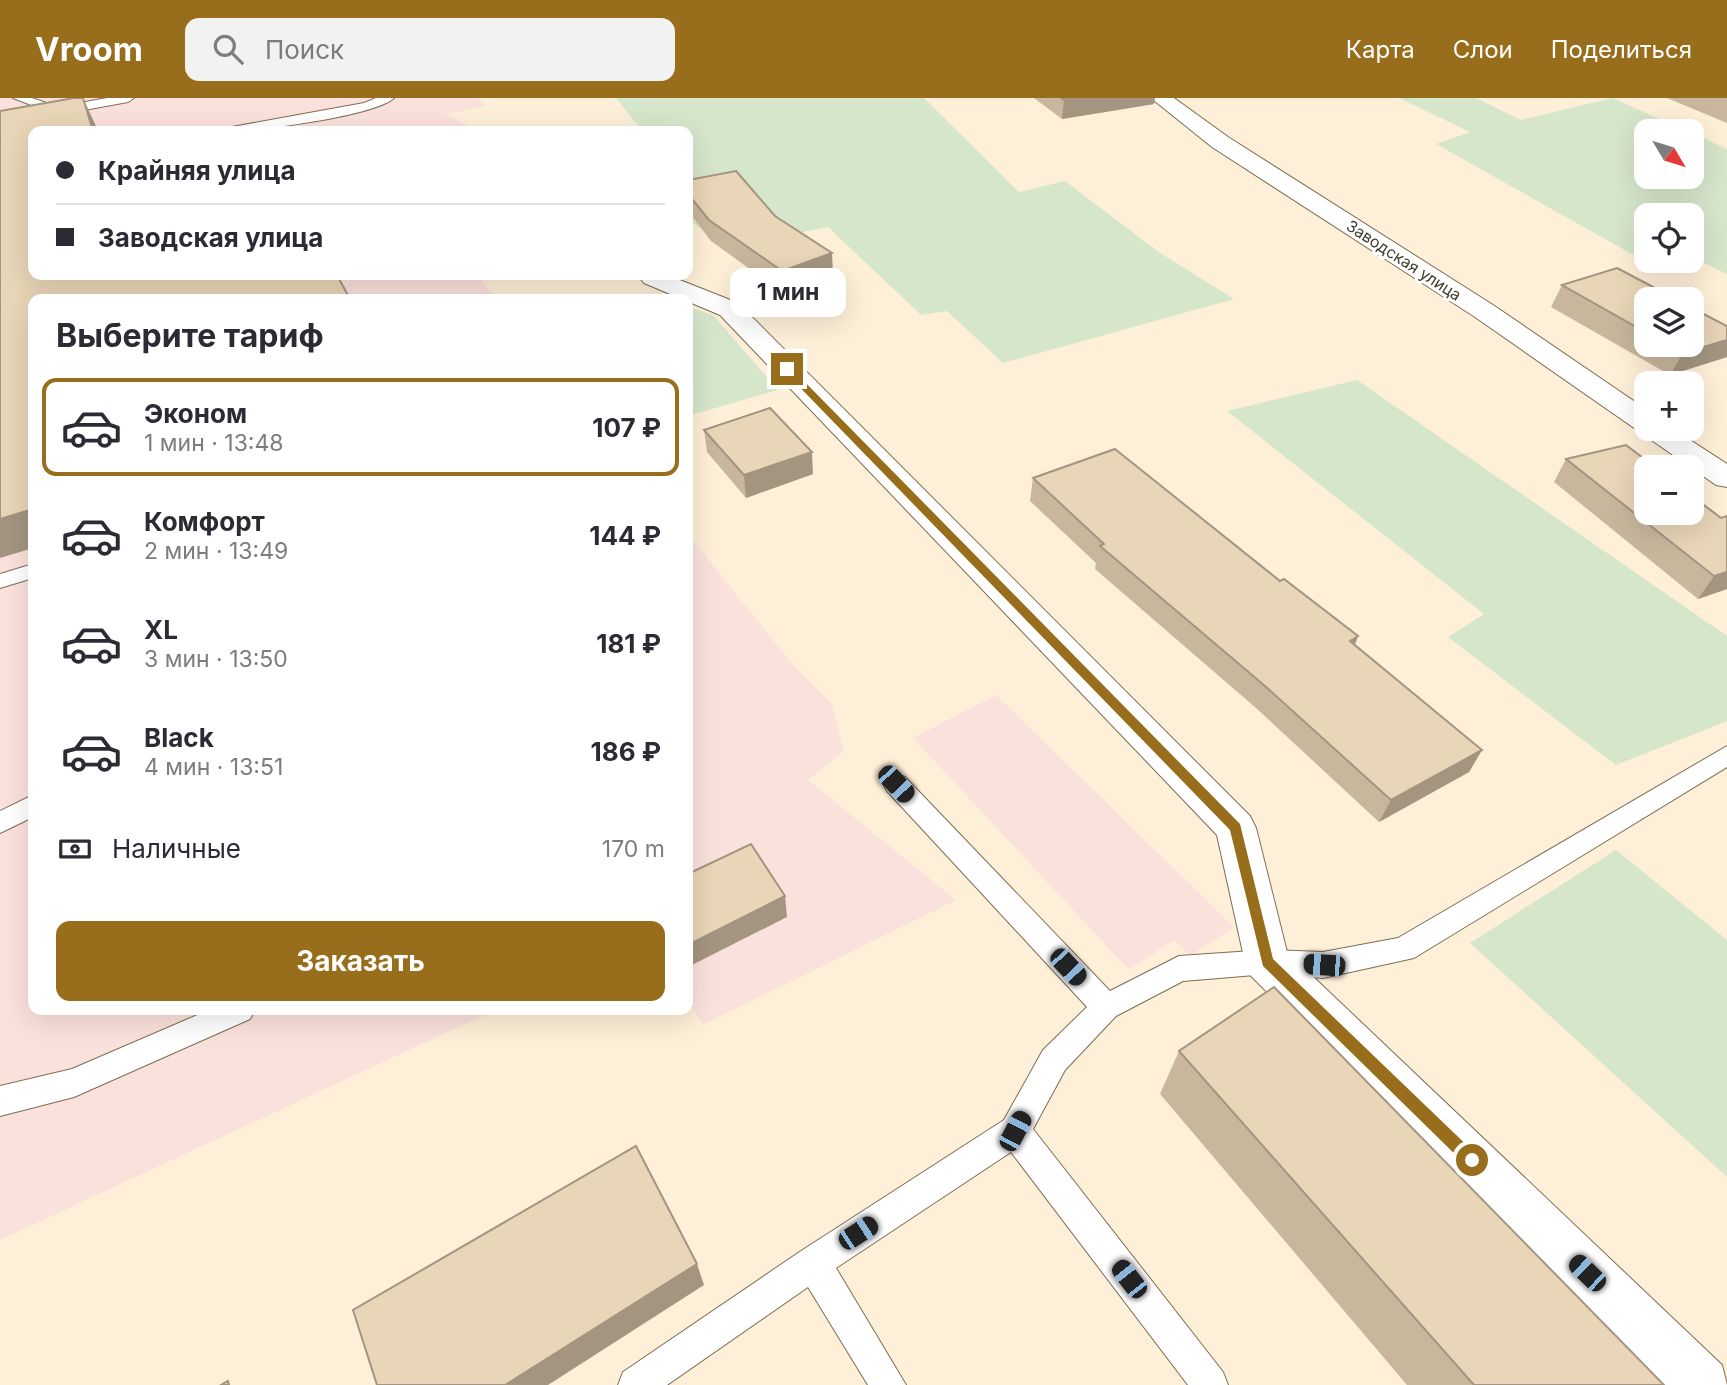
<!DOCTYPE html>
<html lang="ru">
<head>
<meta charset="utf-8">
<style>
  :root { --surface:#fff; --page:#f2f2f3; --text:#2b2b33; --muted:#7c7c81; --line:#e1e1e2; --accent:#986d1b }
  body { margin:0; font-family:Inter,sans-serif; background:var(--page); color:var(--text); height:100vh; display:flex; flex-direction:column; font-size:26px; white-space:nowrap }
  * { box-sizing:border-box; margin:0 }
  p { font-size:23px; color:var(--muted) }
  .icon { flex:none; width:38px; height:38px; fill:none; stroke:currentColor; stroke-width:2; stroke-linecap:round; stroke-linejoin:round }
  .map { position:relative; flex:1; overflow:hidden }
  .details { position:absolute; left:28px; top:196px; width:665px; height:721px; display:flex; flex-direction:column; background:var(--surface); border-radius:14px; box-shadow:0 7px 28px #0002 }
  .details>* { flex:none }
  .guide { position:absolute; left:28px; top:28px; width:665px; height:154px; border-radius:14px; box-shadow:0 7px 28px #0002; display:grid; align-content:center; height:154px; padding:0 28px; background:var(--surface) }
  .needle { width:46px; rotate:128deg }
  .tools { position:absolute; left:1634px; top:21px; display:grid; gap:14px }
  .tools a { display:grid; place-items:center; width:70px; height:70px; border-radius:14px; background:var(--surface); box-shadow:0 7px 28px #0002; font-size:35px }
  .end { position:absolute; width:32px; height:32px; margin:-16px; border:9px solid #986d1b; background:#fff; box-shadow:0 0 0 4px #fff }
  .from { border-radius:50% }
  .bubble { position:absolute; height:49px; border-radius:14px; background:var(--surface); box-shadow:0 7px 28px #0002; font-size:23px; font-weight:700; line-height:49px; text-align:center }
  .car { position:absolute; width:21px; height:42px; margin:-21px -10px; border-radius:9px; box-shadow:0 0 5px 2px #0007; background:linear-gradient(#222 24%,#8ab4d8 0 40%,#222 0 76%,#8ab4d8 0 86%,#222 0) }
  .guide b { display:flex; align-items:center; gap:24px; height:66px; font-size:26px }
  .guide b+b { border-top:2px solid var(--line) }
  .guide i { width:18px; height:18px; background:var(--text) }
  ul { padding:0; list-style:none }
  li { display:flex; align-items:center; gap:21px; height:98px; margin:0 14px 10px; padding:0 14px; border:4px solid transparent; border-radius:14px }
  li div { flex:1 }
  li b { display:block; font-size:26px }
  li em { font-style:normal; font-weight:700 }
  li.active { border-color:var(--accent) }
  li>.icon { width:63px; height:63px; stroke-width:1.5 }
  h2 { padding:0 28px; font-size:32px; line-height:84px }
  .pay { display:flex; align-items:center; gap:18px; height:77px; padding:0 28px; font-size:26px }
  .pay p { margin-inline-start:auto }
  .action { display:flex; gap:14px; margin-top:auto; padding:14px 28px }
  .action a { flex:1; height:80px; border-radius:14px; background:var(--accent); color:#fff; font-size:28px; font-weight:700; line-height:80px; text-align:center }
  header { display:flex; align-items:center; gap:42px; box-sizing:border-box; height:98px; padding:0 35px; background:var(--accent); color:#fff }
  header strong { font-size:33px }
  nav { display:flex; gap:38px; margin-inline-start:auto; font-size:24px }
  .search { width:490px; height:63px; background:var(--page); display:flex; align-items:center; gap:18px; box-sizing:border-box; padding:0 24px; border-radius:14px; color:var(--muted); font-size:26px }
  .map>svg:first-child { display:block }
  .industrial { fill:#fbe1db }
  .green { fill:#d6e6cb }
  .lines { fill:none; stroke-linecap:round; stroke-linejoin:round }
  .service-casing { stroke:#7d6d53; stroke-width:2 }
  .minor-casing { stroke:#7d6d53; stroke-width:2 }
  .service { fill:#fff; fill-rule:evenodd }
  .minor { fill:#fff; fill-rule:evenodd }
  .wall { fill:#c8b79d }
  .shaded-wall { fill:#a39580 }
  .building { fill:#e9d5b7; stroke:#a39580; stroke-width:2 }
  .route { fill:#986d1b }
  .labels { text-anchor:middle; stroke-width:6; stroke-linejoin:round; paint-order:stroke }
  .far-street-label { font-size:16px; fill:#433c30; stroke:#fefffe }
</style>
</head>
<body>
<header>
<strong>Vroom</strong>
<div class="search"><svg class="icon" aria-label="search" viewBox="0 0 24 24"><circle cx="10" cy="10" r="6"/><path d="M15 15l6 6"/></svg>Поиск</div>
<nav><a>Карта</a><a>Слои</a><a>Поделиться</a></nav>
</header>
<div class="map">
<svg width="1727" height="1287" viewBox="0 0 1727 1287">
  <rect width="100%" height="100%" fill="#feefd8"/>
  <!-- industrial -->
  <g class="industrial">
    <polygon points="0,0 478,0 486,8 446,16 478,33 33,33 33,177 477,177 497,201 33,201 33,912 495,912 0,1142"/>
    <polygon points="688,436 793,567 832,606 844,653 808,682 956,802 703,927 688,903"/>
    <polygon points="996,597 1234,829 1190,858 1174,842 1129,872 913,640"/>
  </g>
  <!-- green -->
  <g class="green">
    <polygon points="616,0 924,0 1019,94 1065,83 1160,155 1234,201 1003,265 947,213 921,217 828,129 729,149 688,122 688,33 642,33"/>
    <polygon points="1399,0 1476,0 1521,22 1612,0 1687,33 1647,33 1647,79 1692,79 1692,35 1727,51 1727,176 1692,159 1692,117 1647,117 1647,163 1673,163 1653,168 1436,46 1470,34"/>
    <polygon points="688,209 713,217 778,292 688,318"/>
    <polygon points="1357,282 1727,538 1727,623 1616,667 1448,539 1484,516 1227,313"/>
    <polygon points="1616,752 1727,842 1727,1079 1470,845"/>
  </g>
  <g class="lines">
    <!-- service casing -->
    <g class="service-casing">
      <g id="service">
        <polygon points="13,0 32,0 58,9 107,0 134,0 128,4 57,17"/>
        <path d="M376 0H394C375 18 254 34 225 33L232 29 364 5Z"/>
        <polygon points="33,466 33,480 0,490 0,476"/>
        <polygon points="1727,648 1727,669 1414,860 1323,880 1267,876 1183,883 1116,918 1065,972 1033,1031 1223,1274 1228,1287 1188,1287 1011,1054 836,1170 906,1287 868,1287 808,1189 667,1287 618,1287 623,1274 801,1153 1004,1022 1043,952 1087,909 887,693 883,686 887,679 896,676 905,679 1110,893 1179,858 1267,852 1323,854 1398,840"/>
        <polygon points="33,697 33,719 0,735 0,713"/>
        <polygon points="209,912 255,912 250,921 74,999 0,1018 0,988 72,971"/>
      </g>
    </g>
    <!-- minor casing -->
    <g class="minor-casing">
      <g id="minor">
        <polygon points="1151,0 1174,0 1228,39 1493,207 1647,312 1647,331 1673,331 1727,366 1727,389 1716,387 1475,219 1212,49"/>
        <polygon points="643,177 667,177 738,205 1250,718 1256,730 1287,854 1722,1267 1727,1287 1662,1287 1251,878 1245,864 1217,737 720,217 644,185 640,180"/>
      </g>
    </g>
    <!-- service -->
    <use href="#service" class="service"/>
    <!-- minor -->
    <use href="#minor" class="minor"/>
  </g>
  <!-- wall -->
  <g class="wall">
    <polygon points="1034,0 1155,0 1154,6 1062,21"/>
    <polygon points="1667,0 1727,0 1727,25"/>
    <polygon points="688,82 775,118 833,176 783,195 711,143 688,113"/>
    <polygon points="1562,187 1647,201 1647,247 1692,247 1727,228 1727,259 1670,277 1551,209"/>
    <polygon points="704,332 813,376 746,400 707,354"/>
    <polygon points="1566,361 1692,415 1727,491 1698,501 1554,384"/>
    <polygon points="1033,380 1358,538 1355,547 1482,652 1469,674 1379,724 1256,610 1095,471 1096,465 1030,403"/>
    <polygon points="1179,953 1664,1287 1407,1287 1160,996"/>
  </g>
  <!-- shaded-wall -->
  <g class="shaded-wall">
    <polygon points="83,0 95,26 98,33 93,33"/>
    <polygon points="1077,0 1155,0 1154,6 1062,21 1064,2"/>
    <polygon points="832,155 833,176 783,195 782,173"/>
    <polygon points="1727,242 1727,259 1670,277 1683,255"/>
    <polygon points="812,354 813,376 746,400 744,377"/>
    <polygon points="33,411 33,450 0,460 0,421"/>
    <polygon points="1727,474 1727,491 1698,501 1714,478"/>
    <polygon points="1358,538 1349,561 1350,543"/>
    <polygon points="1482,652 1469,674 1379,724 1391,702"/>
    <polygon points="785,798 787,819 688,869 688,847"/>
    <polygon points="697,1166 704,1187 548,1287 505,1287"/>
  </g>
  <!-- building -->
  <g class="building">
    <polygon points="74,0 83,0 93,33 33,33 33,177 337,177 350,201 33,201 33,411 0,421 0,13"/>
    <polygon points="1061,0 1077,0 1064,2"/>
    <polygon points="736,73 775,118 832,155 782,173 709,122 688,96 688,82"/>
    <polygon points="1617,170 1676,201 1647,201 1647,235 1562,187"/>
    <polygon points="1692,210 1727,228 1727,242 1683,255 1667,247 1692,247"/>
    <polygon points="770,310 812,354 744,377 704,332"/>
    <polygon points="1626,347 1655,369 1647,369 1647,415 1692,415 1692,398 1721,420 1727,418 1727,474 1714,478 1566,361"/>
    <polygon points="1115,351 1280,483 1284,481 1358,538 1350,543 1482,652 1391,702 1265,588 1100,448 1104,446 1033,380"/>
    <polygon points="751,746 785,798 688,847 688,776"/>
    <polygon points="1274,889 1664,1287 1474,1287 1179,953"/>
    <polygon points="636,1048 697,1166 505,1287 377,1287 353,1212"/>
    <polygon points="228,1283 229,1287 221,1287"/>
  </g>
  <!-- route -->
  <polygon class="route" points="784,269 790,269 1240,726 1273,861 1477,1057 1479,1062 1477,1067 1472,1070 1466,1067 1263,868 1230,732 784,273"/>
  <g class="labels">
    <!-- far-street labels -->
    <g class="far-street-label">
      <text transform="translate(1404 162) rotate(33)" y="6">Заводская улица</text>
    </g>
  </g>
</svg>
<div class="tools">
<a><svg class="needle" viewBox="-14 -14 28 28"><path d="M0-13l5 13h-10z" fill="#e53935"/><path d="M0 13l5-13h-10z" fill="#7c7c81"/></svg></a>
<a><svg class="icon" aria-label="locate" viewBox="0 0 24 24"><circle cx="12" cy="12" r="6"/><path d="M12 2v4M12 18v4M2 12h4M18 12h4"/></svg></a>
<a><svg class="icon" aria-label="layers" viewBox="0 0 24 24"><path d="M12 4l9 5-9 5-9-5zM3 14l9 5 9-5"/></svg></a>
<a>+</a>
<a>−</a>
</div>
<i class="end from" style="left:1472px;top:1062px"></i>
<i class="end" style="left:787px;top:271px"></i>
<div class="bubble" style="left:730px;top:170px;width:116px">1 мин</div>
<i class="car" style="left:896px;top:686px;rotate:137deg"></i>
<i class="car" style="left:1324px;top:867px;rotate:274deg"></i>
<i class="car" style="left:1068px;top:869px;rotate:137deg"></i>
<i class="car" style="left:1015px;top:1033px;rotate:28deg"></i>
<i class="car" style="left:858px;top:1135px;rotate:57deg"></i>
<i class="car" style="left:1587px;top:1175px;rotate:314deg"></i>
<i class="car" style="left:1129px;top:1181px;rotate:322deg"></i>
<div class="guide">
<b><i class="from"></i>Крайняя улица</b>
<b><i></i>Заводская улица</b>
</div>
<section class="details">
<h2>Выберите тариф</h2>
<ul>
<li class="active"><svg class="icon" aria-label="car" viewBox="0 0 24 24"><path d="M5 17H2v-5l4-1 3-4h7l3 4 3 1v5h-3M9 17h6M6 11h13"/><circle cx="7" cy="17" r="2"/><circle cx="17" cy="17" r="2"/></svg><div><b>Эконом</b><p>1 мин · 13:48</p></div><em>107 ₽</em></li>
<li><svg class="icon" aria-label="car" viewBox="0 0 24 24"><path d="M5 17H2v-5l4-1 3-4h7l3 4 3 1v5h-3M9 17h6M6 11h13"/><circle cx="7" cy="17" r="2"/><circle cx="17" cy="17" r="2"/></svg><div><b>Комфорт</b><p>2 мин · 13:49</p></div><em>144 ₽</em></li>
<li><svg class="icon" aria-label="car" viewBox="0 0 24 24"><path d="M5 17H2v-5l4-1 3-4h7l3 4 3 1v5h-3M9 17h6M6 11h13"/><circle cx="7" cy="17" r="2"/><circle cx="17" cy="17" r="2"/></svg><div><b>XL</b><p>3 мин · 13:50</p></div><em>181 ₽</em></li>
<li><svg class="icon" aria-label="car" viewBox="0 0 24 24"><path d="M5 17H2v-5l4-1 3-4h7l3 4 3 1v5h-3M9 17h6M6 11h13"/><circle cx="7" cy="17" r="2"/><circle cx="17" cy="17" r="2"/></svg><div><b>Black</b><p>4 мин · 13:51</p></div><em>186 ₽</em></li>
</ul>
<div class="pay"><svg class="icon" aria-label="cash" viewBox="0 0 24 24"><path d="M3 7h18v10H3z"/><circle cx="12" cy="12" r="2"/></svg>Наличные<p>170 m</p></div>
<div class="action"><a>Заказать</a></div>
</section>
</div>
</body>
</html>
